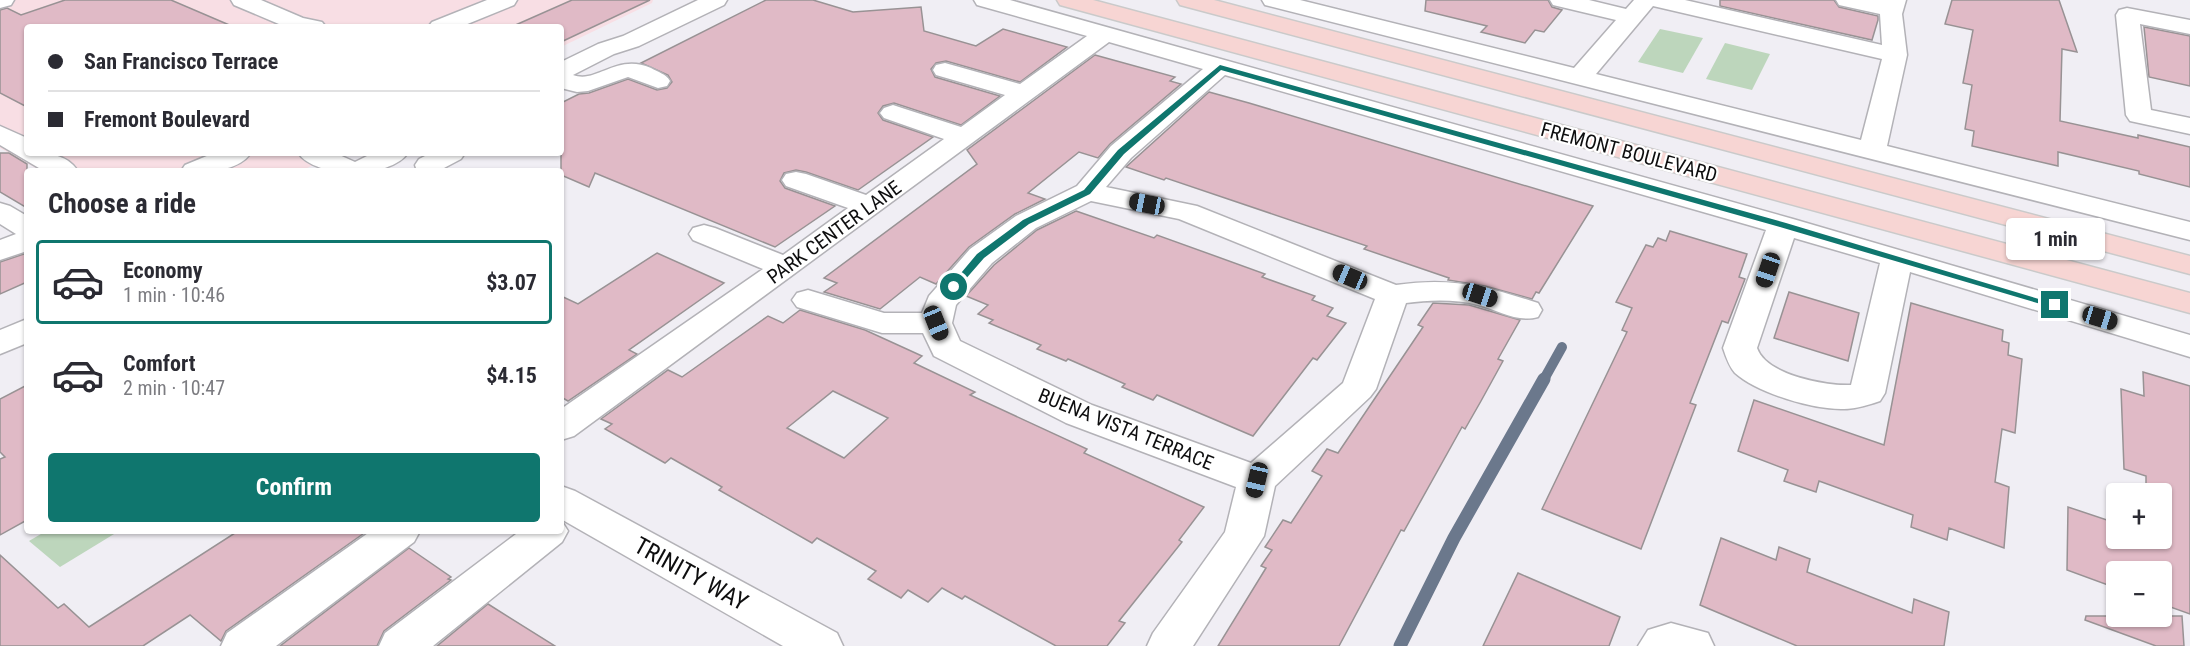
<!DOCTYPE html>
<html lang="en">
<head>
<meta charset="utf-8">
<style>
  :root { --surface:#fff; --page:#f2f2f3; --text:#2b2b33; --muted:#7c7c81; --line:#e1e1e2; --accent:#0f766e }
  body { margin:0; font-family:"Roboto Condensed",sans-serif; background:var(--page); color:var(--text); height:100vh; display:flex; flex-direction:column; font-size:22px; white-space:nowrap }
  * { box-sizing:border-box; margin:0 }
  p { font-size:20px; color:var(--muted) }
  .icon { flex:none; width:33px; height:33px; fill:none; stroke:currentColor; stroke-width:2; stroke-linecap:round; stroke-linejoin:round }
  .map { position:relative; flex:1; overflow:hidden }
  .drawer { position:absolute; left:24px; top:168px; width:540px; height:366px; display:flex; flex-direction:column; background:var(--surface); border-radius:6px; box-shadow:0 2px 4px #0004 }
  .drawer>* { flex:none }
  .guide { position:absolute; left:24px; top:24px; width:540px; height:132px; border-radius:6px; box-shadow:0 2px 4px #0004; display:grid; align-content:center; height:132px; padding:0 24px; background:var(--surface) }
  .controls { position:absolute; left:2106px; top:483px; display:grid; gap:12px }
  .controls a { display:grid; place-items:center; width:66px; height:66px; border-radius:6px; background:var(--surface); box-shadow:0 2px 4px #0004; font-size:30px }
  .end { position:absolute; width:27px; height:27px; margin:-14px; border:8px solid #0f766e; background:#fff; box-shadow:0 0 0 3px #fff }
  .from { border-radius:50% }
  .bubble { position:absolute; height:42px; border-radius:6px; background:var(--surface); box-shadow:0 2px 4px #0004; font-size:20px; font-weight:700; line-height:42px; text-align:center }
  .car { position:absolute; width:18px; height:36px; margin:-18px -9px; border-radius:8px; box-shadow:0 0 4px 2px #0007; background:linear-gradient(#222 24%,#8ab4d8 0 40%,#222 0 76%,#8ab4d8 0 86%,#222 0) }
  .guide b { display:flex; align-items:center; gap:21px; height:57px; font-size:22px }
  .guide b+b { border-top:2px solid var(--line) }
  .guide i { width:15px; height:15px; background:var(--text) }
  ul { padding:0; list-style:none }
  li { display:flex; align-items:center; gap:18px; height:84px; margin:0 12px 9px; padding:0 12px; border:3px solid transparent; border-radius:6px }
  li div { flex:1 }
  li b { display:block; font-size:22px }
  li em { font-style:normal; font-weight:700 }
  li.selected { border-color:var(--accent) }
  li>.icon { width:54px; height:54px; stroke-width:1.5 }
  h2 { padding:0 24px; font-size:27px; line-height:72px }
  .action { display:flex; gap:12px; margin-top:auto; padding:12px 24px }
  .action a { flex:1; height:69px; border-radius:6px; background:var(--accent); color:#fff; font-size:24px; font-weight:700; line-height:69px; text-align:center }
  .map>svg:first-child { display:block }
  .commercial { fill:#f8dee4 }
  .green { fill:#bdd6bc }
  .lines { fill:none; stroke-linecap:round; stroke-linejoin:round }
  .stream-far1 { stroke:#6b788c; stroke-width:10 }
  .stream { stroke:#6b788c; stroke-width:13 }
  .building { fill:#e0bac6; stroke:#989294; stroke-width:1.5; fill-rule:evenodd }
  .minor-casing { stroke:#b3b2b7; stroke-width:3 }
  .major-casing { stroke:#cacaca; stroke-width:3 }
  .minor { fill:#fff; fill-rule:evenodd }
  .major { fill:#f7d5d3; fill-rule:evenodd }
  .route { fill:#0f766e }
  .labels { text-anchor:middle; stroke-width:4.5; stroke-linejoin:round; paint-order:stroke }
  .street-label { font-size:20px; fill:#0e0e0f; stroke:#fff }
  .near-street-label { font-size:24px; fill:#0e0e0f; stroke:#fff }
</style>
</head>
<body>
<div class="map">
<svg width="2190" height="646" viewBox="0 0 2190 646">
  <rect width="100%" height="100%" fill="#f0eef4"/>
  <!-- commercial -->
  <polygon class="commercial" points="0,0 653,0 652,3 561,47 561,27 27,27 27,153 339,153 301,171 41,171 0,148"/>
  <!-- green -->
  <g class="green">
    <polygon points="1660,29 1703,38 1683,73 1638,62"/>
    <polygon points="1725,43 1770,54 1752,90 1706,79"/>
    <polygon points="46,531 119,531 60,567 29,541"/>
  </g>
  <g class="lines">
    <!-- stream-far1 -->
    <polyline class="stream-far1" points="1543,381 1562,347"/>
    <!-- stream -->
    <polyline class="stream" points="1400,646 1454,538 1544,379"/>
  </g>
  <!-- building -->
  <g class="building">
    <polygon points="65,0 171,0 234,27 27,27 27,107 0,93 0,10 7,8 21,15"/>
    <polygon points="572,0 650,0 561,42 561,27 511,27"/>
    <polygon points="766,0 813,0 853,12 921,7 924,31 976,46 1003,29 1067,47 1020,82 946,61 936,63 931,69 935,77 1000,96 961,125 894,103 883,106 878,113 883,120 933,137 858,190 806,172 796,170 784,173 780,181 785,188 835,206 775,247 595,173 589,187 561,175 561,103 579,94 589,93 628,79 657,90 667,88 672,82 668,75 641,63"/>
    <polygon points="1426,0 1548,0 1552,7 1562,10 1544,32 1535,30 1525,43 1481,32 1487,26 1425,11"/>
    <polygon points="1720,0 1834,0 1839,7 1878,16 1878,20 1872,40 1720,6"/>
    <polygon points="1952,0 2059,0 2077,52 2062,49 2060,121 2138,138 2138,135 2190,147 2190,187 2139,174 2139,171 2058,152 2058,166 1972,146 1974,131 1965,129 1972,85 1963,83 1973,30 1945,24"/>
    <polygon points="2144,27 2190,36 2190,86 2149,77"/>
    <polygon points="1095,55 1175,77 1170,81 1181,84 1110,144 1098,158 1079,152 1028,193 1045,199 1015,214 969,247 936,284 920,277 880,309 824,292 837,283 824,278 977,164 967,150"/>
    <polygon points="1209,92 1249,103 1593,206 1539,293 1536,292 1532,299 1485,286 1448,280 1449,278 1364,249 1367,246 1166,178 1164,180 1126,167"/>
    <polygon points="0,153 9,153 27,164 27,208 0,192"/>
    <polygon points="1076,211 1154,238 1157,235 1265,274 1262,277 1315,296 1312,300 1333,308 1327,316 1346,323 1317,360 1313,358 1253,436 1157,395 1153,400 1122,387 1125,384 1068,359 1066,361 1037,349 1041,345 989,323 993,320 978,314 988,305 966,296 994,265 1037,230"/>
    <polygon points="1670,231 1747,254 1739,277 1745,279 1728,323 1722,321 1690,403 1696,405 1641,549 1542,509 1627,332 1622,330 1632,308 1616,302 1646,245 1653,247 1658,238 1666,241"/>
    <polygon points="27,253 27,282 0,294 0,262"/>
    <polygon points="657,253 724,283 629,350 637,354 568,401 561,397 561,296 578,304"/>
    <polygon points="1789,292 1859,313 1848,361 1774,338"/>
    <polygon points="1433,303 1469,305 1520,320 1498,359 1503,361 1481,401 1465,429 1462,427 1404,531 1401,530 1339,646 1218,646 1266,568 1261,566 1272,550 1265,547 1283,520 1291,523 1322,476 1312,471 1327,449 1338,453 1423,327 1418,325"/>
    <polygon points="1911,303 2003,330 2002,341 2009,343 2008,355 2022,359 2015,433 2002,429 1995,482 2009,487 2004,548 1949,528 1947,540 1911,527 1913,515 1819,481 1816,492 1784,481 1788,470 1738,451 1754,400 1884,445"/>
    <path d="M800 310 865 330 922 356 914 363 975 392 970 395 1087 449 1084 453 1204 507 1179 540 1182 542 1119 621 1125 623 1107 646H1056L965 596 962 599 942 588 928 602 908 590 901 598 868 579 876 571 817 538 812 543 719 490 722 487 671 458 665 463 605 429 612 424 601 419 668 370 682 377 768 316 783 323ZM833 391 888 418 844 458 787 428Z"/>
    <polygon points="2143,372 2190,386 2190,614 2162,604 2162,572 2116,572 2116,588 2067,570 2068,507 2116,523 2116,538 2162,538 2162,494 2146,494 2146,476 2124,469 2121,389 2144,396"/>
    <polygon points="27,385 27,520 0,535 0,459 5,457 0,452 0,399"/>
    <polygon points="238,531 367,531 226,631 221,641 190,615 143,646 0,646 0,555 58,608 64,604 89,627"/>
    <polygon points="1721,538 1776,560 1779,547 1810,559 1807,572 1912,613 1914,599 1949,612 1944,646 1797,646 1700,605"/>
    <polygon points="409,548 451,577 448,579 451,580 384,631 377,646 280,646"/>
    <polygon points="1518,573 1620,617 1609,646 1483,646"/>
    <polygon points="488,604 555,646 437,646"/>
    <polygon points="2086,616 2182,616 2184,646 2156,646 2085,620"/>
  </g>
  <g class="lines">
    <!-- minor casing -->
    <g class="minor-casing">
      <g id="minor">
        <polygon points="0,0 14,0 11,5 0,8"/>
        <polygon points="231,0 261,0 303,18 322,22 326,27 286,27 234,5"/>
        <polygon points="487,0 517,0 514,5 460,27 428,27 432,22"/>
        <path d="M698 0H727L724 5 639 46 614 54 573 75C597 84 616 53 651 68 658 72 666 74 670 81L667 86 658 88 628 77 588 91 577 92 561 88V62L598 44 623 36Z"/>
        <path d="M974 0H1010L1793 219 2190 335V357L1910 272 1885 393 1880 401C1868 405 1856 409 1844 409 1814 410 1757 393 1735 373 1729 366 1726 357 1723 348L1766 230 1225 75 1131 158 1106 187 1197 206 1396 285C1452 277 1485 286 1538 303L1542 310 1538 317C1517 323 1498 310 1478 305 1455 299 1429 300 1406 303L1376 389 1370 397 1275 486 1264 536 1193 646H1147L1153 633 1225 532 1236 487 1066 423 934 356 923 333H882L797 307 792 300 797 293 808 290 884 313H922L929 296 970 249 1016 216 1077 186 1111 146 1203 69 1109 42 574 436 561 440V409L763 269 693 240 689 234 693 228 704 225 715 228 783 255 848 208 786 186 782 180 786 174 796 172 806 174 866 195 944 139 884 118 880 113 884 108 893 105 902 108 961 127 1005 95 936 75 933 70 936 65 945 63 1020 84 1087 36 977 5ZM1091 201 1179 219 1375 299 1343 383 1251 463 1092 405 960 341 952 323 956 305 992 263 1036 228ZM1794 238 1880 263 1851 385C1826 386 1766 375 1757 348Z"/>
        <path d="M1262 0H1300L1574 68 1616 20 1553 5 1550 0H1589L1626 9 1634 0H1685L1882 45 1880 14 1839 5 1836 0H1906L1902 14 1907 55 1887 146 2190 222V240L1265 5ZM1653 6 1882 59 1861 140 1596 74Z"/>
        <polygon points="2127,8 2190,20 2190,34 2140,24 2151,110 2190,118 2190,134 2130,121 2126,115 2116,15 2119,10"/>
        <path d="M0 126 27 138V153C46 153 66 153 78 171H44L0 145Z"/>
        <path d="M214 153H251C236 174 203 171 181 171L185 165Z"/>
        <path d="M298 153H335L355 162 373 153H408C390 179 316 179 298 153Z"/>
        <polygon points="431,153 465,153 461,159 444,168 445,171 417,171 415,165 419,159"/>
        <polygon points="0,203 10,206 27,216 27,251 0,260 0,240 16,234 0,224"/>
        <polygon points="27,319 27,343 0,354 0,330"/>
        <polygon points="561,486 575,491 837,633 843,646 783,646 561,519"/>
        <polygon points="561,520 568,531 562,542 433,646 379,646 385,633 520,531 561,531"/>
        <polygon points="371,531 420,531 414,542 276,646 221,646 227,633"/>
        <polygon points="1671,623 1708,633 1714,646 1638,646 1648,630"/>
      </g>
    </g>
    <!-- major casing -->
    <g class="major-casing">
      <g id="major">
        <polygon points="1057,0 1093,0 2190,293 2190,313 1060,5"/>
        <polygon points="1177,0 1214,0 2190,256 2190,274 1180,5"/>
      </g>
    </g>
    <!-- minor -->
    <use href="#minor" class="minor"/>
    <!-- major -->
    <use href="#major" class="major"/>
  </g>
  <!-- route -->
  <polygon class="route" points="1220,65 1786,223 2059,305 2051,307 1780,227 1221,70 1124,154 1090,194 1029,224 984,258 957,289 951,289 951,285 977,254 1023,220 1084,190 1118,150"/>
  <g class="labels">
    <!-- street labels -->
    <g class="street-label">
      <text transform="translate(1629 152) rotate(15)" y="7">FREMONT BOULEVARD</text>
      <text transform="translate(834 232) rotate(-36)" y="7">PARK CENTER LANE</text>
      <text transform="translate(1126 429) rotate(22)" y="7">BUENA VISTA TERRACE</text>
    </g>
    <!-- near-street labels -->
    <g class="near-street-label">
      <text transform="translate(691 574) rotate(29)" y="8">TRINITY WAY</text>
    </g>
  </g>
</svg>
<div class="controls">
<a>+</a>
<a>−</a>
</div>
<i class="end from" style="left:954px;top:287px"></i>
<i class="end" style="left:2055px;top:305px"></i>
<div class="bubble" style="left:2006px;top:218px;width:99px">1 min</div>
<i class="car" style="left:1147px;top:204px;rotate:281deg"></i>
<i class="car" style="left:1768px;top:270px;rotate:199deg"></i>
<i class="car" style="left:1350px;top:277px;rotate:293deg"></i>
<i class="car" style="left:1480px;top:295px;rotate:108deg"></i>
<i class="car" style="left:2100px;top:318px;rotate:107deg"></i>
<i class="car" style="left:936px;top:323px;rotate:158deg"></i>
<i class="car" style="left:1257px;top:480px;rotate:193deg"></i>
<div class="guide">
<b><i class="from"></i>San Francisco Terrace</b>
<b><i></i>Fremont Boulevard</b>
</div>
<section class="drawer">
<h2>Choose a ride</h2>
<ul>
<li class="selected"><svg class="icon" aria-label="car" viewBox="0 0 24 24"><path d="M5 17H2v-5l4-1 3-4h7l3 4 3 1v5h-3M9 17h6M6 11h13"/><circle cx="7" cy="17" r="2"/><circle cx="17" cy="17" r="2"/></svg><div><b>Economy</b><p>1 min · 10:46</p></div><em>$3.07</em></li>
<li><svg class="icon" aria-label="car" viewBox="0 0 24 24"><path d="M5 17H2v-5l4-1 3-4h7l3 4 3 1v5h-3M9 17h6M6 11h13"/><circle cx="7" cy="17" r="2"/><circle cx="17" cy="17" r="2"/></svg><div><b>Comfort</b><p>2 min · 10:47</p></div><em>$4.15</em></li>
</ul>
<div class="action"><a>Confirm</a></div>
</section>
</div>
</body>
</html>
